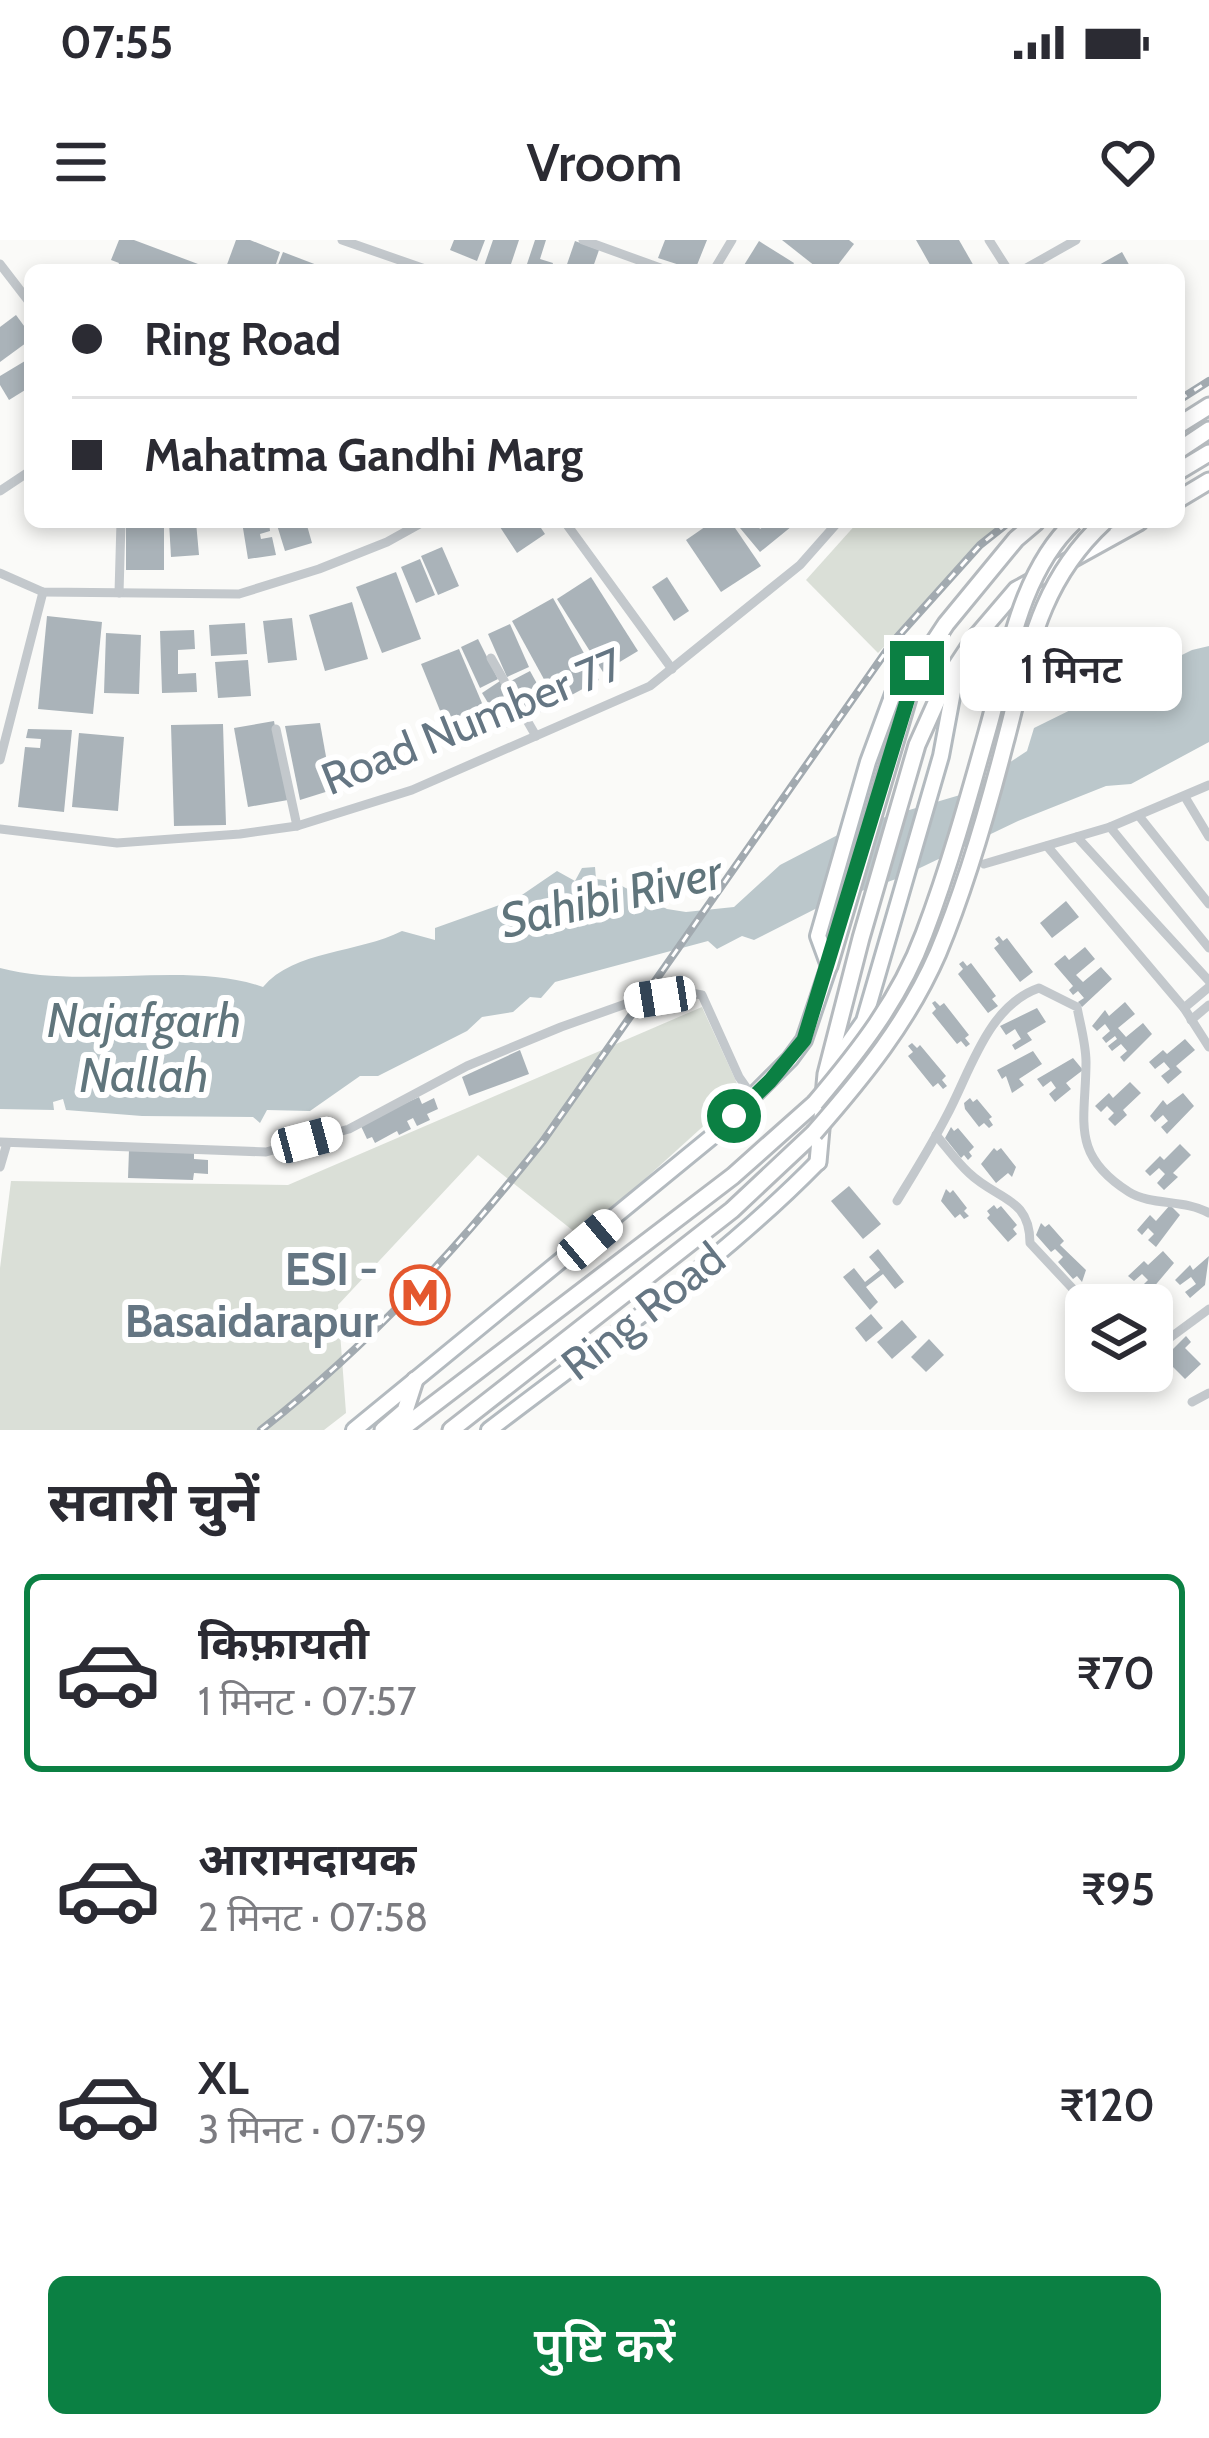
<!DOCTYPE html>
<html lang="hi">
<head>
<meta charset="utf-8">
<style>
  :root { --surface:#fff; --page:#f7f7f7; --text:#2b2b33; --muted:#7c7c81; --line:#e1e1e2; --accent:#0b8043 }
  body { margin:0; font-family:Cabin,"Noto Sans Devanagari",sans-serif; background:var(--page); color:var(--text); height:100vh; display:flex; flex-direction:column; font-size:45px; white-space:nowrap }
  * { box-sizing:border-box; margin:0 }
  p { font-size:39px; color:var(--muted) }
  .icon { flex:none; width:66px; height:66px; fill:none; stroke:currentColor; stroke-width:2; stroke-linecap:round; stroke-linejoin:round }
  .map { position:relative; height:1190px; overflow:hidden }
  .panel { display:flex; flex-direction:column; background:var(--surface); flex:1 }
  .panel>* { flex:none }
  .guide { position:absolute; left:24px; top:24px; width:1161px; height:264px; border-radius:18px; box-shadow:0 6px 18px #0003; display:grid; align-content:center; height:264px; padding:0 48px; background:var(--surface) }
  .tools { position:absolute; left:1065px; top:1044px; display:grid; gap:24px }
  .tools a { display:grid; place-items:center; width:108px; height:108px; border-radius:18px; background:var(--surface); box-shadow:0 6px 18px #0003; font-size:60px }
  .end { position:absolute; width:54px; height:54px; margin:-27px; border:15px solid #0b8043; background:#fff; box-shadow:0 0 0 6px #fff }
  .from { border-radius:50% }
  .bubble { position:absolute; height:84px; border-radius:18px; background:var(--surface); box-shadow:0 6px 18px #0003; font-size:39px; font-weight:600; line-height:84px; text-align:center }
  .car { position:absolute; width:36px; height:72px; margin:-36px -18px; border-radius:15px; box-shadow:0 0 9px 3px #0007; background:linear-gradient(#fff 24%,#345 0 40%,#fff 0 76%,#345 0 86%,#fff 0) }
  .guide b { display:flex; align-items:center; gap:42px; height:114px; font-size:45px }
  .guide b+b { border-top:3px solid var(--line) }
  .guide i { width:30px; height:30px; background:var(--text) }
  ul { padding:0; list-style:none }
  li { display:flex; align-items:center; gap:36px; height:198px; margin:0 24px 18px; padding:0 24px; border:6px solid transparent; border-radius:18px }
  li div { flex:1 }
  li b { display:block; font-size:45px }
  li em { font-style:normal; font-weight:600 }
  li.selected { border-color:var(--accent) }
  li>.icon { width:108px; height:108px; stroke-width:1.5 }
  h2 { padding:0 48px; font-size:54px; line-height:144px }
  .action { display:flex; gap:24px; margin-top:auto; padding:24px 48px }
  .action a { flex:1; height:138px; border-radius:18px; background:var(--accent); color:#fff; font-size:48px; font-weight:600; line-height:138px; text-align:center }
  .status { display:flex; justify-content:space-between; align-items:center; height:84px; padding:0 60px; background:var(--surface); direction:ltr }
  .status svg { height:33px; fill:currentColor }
  header { display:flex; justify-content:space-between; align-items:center; height:156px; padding:0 48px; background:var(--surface); font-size:54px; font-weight:600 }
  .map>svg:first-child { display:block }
  .green { fill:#dadfd7 }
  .water { fill:#bbc7cb }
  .building { fill:#aab3b9 }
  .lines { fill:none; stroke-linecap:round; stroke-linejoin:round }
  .secondary-casing { stroke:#b3babf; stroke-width:20 }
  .primary-casing { stroke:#b5babe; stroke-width:21 }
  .street { stroke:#c3c8cc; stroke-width:9 }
  .secondary { stroke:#fff; stroke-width:14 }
  .primary { stroke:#fff; stroke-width:15 }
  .rail-casing { stroke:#a2aab0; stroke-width:8 }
  .rail { stroke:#fff; stroke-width:3; stroke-dasharray:9; stroke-linecap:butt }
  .primary-bridge-casing { stroke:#b5babe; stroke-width:21; stroke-linecap:butt }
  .primary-bridge { stroke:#fff; stroke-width:15 }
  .route { stroke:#0b8043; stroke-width:15 }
  .labels { text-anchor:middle; stroke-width:12; stroke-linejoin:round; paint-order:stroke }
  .street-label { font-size:45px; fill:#657683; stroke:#fff }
  .poi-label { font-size:45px; font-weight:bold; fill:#657683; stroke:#fff; text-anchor:end }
  .water-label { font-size:48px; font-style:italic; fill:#60757c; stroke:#fff }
</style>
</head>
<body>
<div class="status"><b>07:55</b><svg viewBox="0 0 49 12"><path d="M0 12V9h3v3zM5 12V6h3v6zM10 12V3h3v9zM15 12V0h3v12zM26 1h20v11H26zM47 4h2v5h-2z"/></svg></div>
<header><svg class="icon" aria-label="menu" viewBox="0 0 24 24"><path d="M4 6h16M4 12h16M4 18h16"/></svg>Vroom<svg class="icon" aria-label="heart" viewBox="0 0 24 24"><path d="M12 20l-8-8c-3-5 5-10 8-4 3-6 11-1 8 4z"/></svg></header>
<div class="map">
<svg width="1209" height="1190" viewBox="0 0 1209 1190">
  <rect width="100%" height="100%" fill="#fafaf8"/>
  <!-- green -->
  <g class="green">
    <polygon points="858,282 1003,282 878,413 806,340"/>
    <polygon points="702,767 741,852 581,997 478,915 338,1065 346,1173 324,1190 0,1190 0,1028 11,941 288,945"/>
  </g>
  <!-- water -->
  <path class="water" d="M1209 406V502L1131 544 1106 546 1018 581 899 638 827 663 754 700 742 696 717 709 708 701 555 742 541 758 530 757 513 772 482 777 467 791 378 836H360L310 871 267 870 260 883 253 877 142 876 66 870 63 859 53 862 54 870 0 869V728C81 750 188 720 263 747 294 710 359 713 402 691L435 700V688L516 659 557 631 575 641 582 628 595 627 596 639 612 641 667 669 686 672 734 667 780 625 855 586 960 555 1027 511 1034 488 1192 410Z"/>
  <!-- building -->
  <g class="building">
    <polygon points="119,0 134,0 214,30 135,30 125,26 116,30 119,23 111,20"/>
    <polygon points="236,0 250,0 280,12 274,30 225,30"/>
    <polygon points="454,0 485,0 477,21 450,10"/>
    <polygon points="493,0 519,0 509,30 484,26"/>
    <polygon points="535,0 546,0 540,19 553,23 551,30 525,30"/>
    <polygon points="665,0 707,0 695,30 658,18"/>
    <polygon points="782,0 849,0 854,4 834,30 820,30"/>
    <polygon points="916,0 959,0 975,28 933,30"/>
    <polygon points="575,1 599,10 592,30 565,30"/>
    <polygon points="759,1 794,23 790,30 741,30"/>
    <polygon points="283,12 330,30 276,30"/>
    <polygon points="1122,12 1132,30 1090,30"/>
    <polygon points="16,75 30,94 30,100 0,122 0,87"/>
    <polygon points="30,118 30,147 9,160 0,145 0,136"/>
    <rect x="126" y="282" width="38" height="48"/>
    <polygon points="169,282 196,282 199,315 171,317"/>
    <polygon points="242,282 269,282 270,291 260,294 261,299 272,297 276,315 248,319"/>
    <polygon points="276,282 306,282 312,303 285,311"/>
    <polygon points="501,282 537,282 545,294 517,313 498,284"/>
    <polygon points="712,282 731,282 761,326 721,352 686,300"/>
    <polygon points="735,282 756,282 760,289 770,282 797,282 760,312"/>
    <polygon points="442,307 459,346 438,355 421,316"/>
    <polygon points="420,319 435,355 416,363 401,327"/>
    <polygon points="396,332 421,399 382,413 356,347"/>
    <polygon points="591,337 638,411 603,432 557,359"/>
    <polygon points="667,337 689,371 674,381 652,347"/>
    <polygon points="553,358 599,440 557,463 512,381"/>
    <polygon points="352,362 368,419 325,431 309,375"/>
    <polygon points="47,376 102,382 93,474 38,469"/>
    <polygon points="292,378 297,420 268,423 263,381"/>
    <polygon points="245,383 247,414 211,416 209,385"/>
    <polygon points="510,384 529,427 507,437 488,394"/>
    <polygon points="194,390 195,409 178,410 178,434 196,433 197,452 162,453 160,391"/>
    <polygon points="106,393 141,395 139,454 104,453"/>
    <polygon points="478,399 498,439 480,448 461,407"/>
    <polygon points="459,409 493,489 454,505 421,424"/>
    <polygon points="248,420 251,456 218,458 215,422"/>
    <polygon points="530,431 550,467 531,477 511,441"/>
    <polygon points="500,441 523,478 504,489 482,453"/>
    <polygon points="274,481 288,560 248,567 234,488"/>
    <polygon points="320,483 332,550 300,560 285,486"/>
    <polygon points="223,484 226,585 174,586 171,485"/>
    <polygon points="28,489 72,490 64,572 18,567 25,507 40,508 41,499 26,498"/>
    <polygon points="79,493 124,497 118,571 72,567"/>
    <polygon points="1066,661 1079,677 1052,698 1040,683"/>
    <polygon points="999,696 1003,701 1007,698 1033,732 1020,742 994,708 999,704 995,699"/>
    <polygon points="1085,707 1095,719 1076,735 1083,742 1101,727 1112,739 1082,767 1078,762 1084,758 1078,751 1073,755 1069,750 1073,746 1054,724 1065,715 1069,720"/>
    <polygon points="963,721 967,726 971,723 996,756 992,759 998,766 988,773 958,734 963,729 959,724"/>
    <polygon points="935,761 940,766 944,763 969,795 965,798 970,804 966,807 961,801 957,804 932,773 936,769 932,763"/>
    <polygon points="1125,762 1135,774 1118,788 1126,797 1143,783 1152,794 1124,822 1120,817 1127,811 1121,804 1112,811 1108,806 1117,799 1115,796 1106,803 1102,798 1110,791 1105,784 1097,791 1092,786 1105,770 1109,776"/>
    <polygon points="1037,768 1046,782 1027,793 1032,800 1015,810 1012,805 1021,799 1015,789 1006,795 1000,786"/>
    <polygon points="1185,799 1195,810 1176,826 1182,832 1168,844 1161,836 1170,829 1164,822 1155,829 1149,822 1163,810 1167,814"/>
    <polygon points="912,803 917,808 920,805 946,836 942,840 947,846 943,849 938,843 933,847 908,816 913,812 908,806"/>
    <polygon points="520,810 529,834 469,856 462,837"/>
    <polygon points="1033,811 1042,824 1019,839 1024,845 1012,853 1006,836 1002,839 997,830"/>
    <polygon points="1073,818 1083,830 1066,843 1071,849 1055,862 1049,854 1056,848 1051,841 1043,847 1037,839"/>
    <polygon points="1130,842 1141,853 1123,870 1127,875 1115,886 1108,879 1114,873 1107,866 1101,872 1095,866 1109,853 1113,858"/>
    <polygon points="1183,853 1194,866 1167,894 1161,887 1168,881 1163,875 1155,882 1150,876 1163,860 1167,865"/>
    <polygon points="419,857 422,864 434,858 438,869 427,874 430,880 417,886 413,878 407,881 411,889 399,895 397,891 375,903 372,897 367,899 360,884"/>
    <polygon points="970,858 973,862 977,859 992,877 989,879 993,885 989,888 984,883 979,887 965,869 964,863"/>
    <polygon points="951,887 954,891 958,888 974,907 969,912 972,916 968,920 964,915 961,918 945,898"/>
    <polygon points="1180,904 1191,915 1173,933 1178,937 1164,950 1157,943 1165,934 1159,928 1150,936 1145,931 1160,916 1164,920"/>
    <polygon points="994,908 997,911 1001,908 1016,927 1012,937 1008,933 996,943 981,924"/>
    <polygon points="129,910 194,912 194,919 208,920 208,934 194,933 193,940 128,938"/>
    <polygon points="849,946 881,984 863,999 831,961"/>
    <polygon points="946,949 950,953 953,950 967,968 964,971 969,976 964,979 960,974 955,978 941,961"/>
    <polygon points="994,965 997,969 1001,966 1017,985 1013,989 1017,994 1008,1002 987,978 990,975 987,971"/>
    <polygon points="1170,965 1180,975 1156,1007 1148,1000 1154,994 1148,988 1142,995 1137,990 1150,975 1156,981"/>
    <polygon points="1041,983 1045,987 1049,984 1064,1001 1060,1005 1086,1030 1082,1042 1077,1036 1073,1039 1058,1022 1063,1017 1055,1009 1051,1012 1036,995"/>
    <polygon points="878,1009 904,1042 895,1049 883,1034 866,1047 878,1062 870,1070 843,1037 854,1028 865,1042 880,1030 869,1017"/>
    <polygon points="1163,1011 1174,1023 1147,1055 1140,1048 1148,1040 1142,1034 1134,1041 1128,1036 1144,1021 1148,1025"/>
    <polygon points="1209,1016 1205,1045 1190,1058 1185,1052 1196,1044 1191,1037 1180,1045 1175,1040 1190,1025 1193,1030"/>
    <polygon points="1070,1061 1074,1065 1078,1062 1086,1071 1086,1087 1081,1091 1065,1072 1068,1069 1065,1065"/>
    <polygon points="871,1074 883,1088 866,1102 855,1088"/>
    <polygon points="902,1080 917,1097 892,1119 877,1102"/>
    <polygon points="1186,1096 1191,1102 1185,1108 1201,1124 1185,1139 1164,1118"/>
    <polygon points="929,1099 944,1115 926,1132 911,1117"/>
  </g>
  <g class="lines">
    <!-- secondary casing -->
    <g class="secondary-casing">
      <g id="secondary">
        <polyline points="830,829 864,781 941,516 957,430"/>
        <polyline points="354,1190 714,895 790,819 804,800 829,726 818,696 868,522 896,446 919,421"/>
        <path d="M489 1190C601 1104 719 1023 818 922"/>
      </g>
    </g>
    <!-- primary casing -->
    <g class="primary-casing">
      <g id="primary">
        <polyline points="1179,185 1209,166"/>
        <polyline points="1179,210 1209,190"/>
        <polyline points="1179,231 1209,213"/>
        <polyline points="1179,259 1209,241"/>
        <polyline points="829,726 917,428 946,384 1016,299 1036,282"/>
        <polyline points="818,922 826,834 861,698 917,505 944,445 975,398 1016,350 1139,282"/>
        <polyline points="383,1190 405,1171 415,1140"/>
        <polyline points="400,1190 733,936 815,863"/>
        <polyline points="451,1190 732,970 814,893"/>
      </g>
    </g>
    <!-- street -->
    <g class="street">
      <polyline points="342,0 428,30"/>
      <polyline points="583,0 666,30"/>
      <polyline points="989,0 1008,30"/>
      <polyline points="0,24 30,63"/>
      <polyline points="714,30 732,0"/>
      <polyline points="1023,30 1076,0"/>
      <polyline points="0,251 30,231"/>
      <polyline points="565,282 672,429"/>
      <polyline points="0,333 43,352 239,354 319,329 387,302 423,282"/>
      <polyline points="119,353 121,282"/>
      <polyline points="491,418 536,496"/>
      <polyline points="276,489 297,586"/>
      <polyline points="0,520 43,352"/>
      <polyline points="1185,557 1209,597"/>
      <polyline points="1139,576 1209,664"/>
      <polyline points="1110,587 1209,708"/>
      <polyline points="0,589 117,603 240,594 297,586 412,550 650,446 800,325 838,282"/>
      <polyline points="1077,597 1209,741"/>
      <polyline points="1047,606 1184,768 1209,807"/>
      <polyline points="984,624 1110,587 1209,545"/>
      <polyline points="1184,768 1209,747"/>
      <polyline points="1191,780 1209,765"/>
      <path d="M936 895C947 908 957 922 969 933 997 960 1030 957 1030 1003L1088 1065"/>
      <polyline points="0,902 266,912 349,889 467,826 561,787 634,761 685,752 702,755 739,837 753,857"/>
      <polyline points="0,927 7,903"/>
      <path d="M897 961C914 933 931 906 946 877 970 833 987 766 1039 748L1077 767C1080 784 1086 804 1086 822 1086 880 1069 914 1129 952 1151 966 1185 959 1209 973"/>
      <polyline points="1152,1111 1209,1069"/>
      <polyline points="1192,1162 1209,1153"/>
    </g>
    <!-- secondary -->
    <use href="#secondary" class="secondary"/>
    <!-- primary -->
    <use href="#primary" class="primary"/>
    <!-- rail casing -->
    <g class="rail-casing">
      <g id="rail">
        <polyline points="1179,160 1209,141"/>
        <path d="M261 1190C368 1106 459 1007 543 901L892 403 980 305 1009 282"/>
      </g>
    </g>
    <!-- rail -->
    <use href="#rail" class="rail"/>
    <!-- primary-bridge casing -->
    <g class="primary-bridge-casing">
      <g id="primary-bridge">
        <path d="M815 863C859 811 900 759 924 694 949 628 968 560 987 492 1007 423 1019 333 1074 282"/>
        <path d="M814 893C863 837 908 782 938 713 966 646 987 573 1005 503 1028 418 1036 345 1104 282"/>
      </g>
    </g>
    <!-- primary-bridge -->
    <use href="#primary-bridge" class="primary-bridge"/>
  </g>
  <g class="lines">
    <!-- route -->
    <polyline class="route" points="734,876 770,841 804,800 917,428"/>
  </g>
  <!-- icons -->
  <defs>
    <g id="metro-ring" transform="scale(3)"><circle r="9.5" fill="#fff" stroke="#e4572e" stroke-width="1.5"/><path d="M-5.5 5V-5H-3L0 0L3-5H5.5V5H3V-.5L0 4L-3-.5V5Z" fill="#e4572e"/></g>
  </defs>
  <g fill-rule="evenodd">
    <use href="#metro-ring" x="420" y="1055"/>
  </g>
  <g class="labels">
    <!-- street labels -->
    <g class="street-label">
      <text transform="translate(472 481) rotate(-22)" y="16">Road Number 77</text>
      <text transform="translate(643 1071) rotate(-38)" y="16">Ring Road</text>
    </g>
    <!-- poi labels -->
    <g class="poi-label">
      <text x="378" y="1045">ESI -<tspan x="378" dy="52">Basaidarapur</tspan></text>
    </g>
    <!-- water labels -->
    <g class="water-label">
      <text transform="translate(611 656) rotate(-13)" y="17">Sahibi River</text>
      <text x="144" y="797">Najafgarh<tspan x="144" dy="55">Nallah</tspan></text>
    </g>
  </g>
</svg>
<div class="tools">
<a><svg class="icon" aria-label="layers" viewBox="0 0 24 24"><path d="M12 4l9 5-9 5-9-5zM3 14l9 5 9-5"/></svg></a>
</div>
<i class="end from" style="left:734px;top:876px"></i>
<i class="end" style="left:917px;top:428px"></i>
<div class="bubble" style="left:960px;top:387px;width:222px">1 मिनट</div>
<i class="car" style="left:660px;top:757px;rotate:261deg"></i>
<i class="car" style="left:307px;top:900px;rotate:75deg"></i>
<i class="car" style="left:590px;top:1000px;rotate:50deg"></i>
<div class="guide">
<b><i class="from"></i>Ring Road</b>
<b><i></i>Mahatma Gandhi Marg</b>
</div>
</div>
<section class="panel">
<h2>सवारी चुनें</h2>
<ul>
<li class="selected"><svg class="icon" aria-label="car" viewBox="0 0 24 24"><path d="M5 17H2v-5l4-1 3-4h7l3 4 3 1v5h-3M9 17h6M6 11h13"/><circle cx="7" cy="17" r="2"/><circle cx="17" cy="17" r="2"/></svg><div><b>किफ़ायती</b><p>1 मिनट · 07:57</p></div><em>₹70</em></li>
<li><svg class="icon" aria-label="car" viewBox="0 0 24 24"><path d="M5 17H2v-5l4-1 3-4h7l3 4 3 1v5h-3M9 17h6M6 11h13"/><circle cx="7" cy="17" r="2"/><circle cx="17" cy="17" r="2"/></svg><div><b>आरामदायक</b><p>2 मिनट · 07:58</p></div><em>₹95</em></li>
<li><svg class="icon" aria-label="car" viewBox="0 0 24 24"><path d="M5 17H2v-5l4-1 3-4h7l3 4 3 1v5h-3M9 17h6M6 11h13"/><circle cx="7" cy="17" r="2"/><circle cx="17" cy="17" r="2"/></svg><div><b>XL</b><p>3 मिनट · 07:59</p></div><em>₹120</em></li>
</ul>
<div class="action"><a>पुष्टि करें</a></div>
</section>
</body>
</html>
